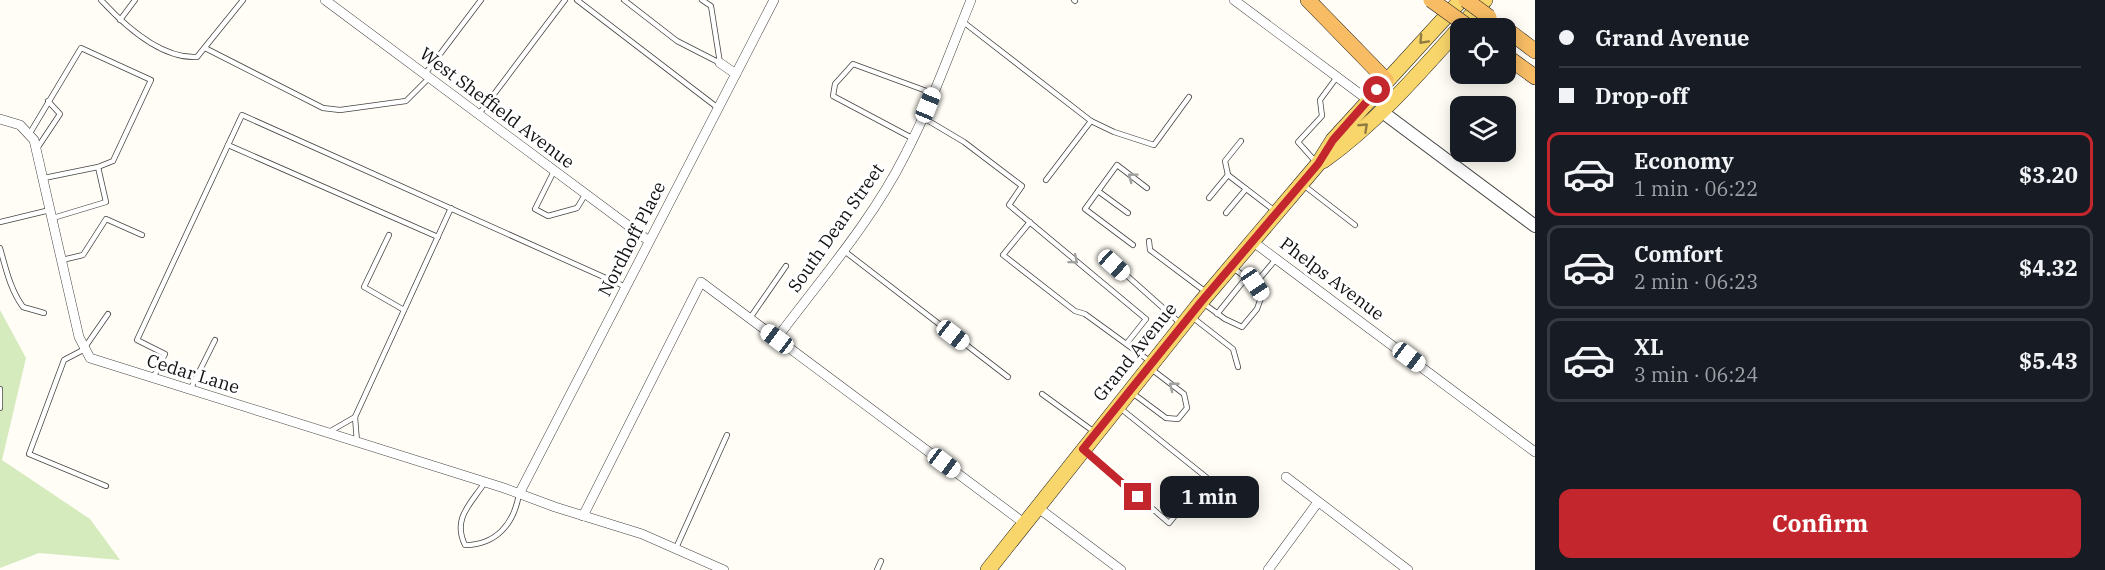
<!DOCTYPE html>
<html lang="en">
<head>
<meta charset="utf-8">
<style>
  :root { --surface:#171b24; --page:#242831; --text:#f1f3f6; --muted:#9ea1a6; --line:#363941; --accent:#c4262e }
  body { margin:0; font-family:"IBM Plex Serif",serif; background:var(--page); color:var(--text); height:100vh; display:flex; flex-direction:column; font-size:22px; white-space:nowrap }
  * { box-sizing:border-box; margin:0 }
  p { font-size:20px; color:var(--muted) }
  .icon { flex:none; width:33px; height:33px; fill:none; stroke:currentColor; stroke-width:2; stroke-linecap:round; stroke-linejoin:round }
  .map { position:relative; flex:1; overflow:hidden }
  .side { display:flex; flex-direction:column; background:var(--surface); width:570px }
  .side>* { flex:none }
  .hud { display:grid; align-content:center; height:132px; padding:0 24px; background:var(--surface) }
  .controls { position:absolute; left:1450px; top:18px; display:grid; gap:12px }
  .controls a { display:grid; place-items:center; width:66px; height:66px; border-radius:12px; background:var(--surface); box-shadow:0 3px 15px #0003; font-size:30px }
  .end { position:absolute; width:27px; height:27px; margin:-14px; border:8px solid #c4262e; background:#fff; box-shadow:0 0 0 3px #fff }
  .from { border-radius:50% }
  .bubble { position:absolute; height:42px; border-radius:12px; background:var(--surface); box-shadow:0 3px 15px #0003; font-size:20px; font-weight:700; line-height:42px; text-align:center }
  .car { position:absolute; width:18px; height:36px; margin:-18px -9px; border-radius:8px; box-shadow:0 0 4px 2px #0007; background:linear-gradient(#fff 24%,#345 0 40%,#fff 0 76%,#345 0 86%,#fff 0) }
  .hud b { display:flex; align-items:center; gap:21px; height:57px; font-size:22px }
  .hud b+b { border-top:2px solid var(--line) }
  .hud i { width:15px; height:15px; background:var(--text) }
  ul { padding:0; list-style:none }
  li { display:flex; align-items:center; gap:18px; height:84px; margin:0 12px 9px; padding:0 12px; border:3px solid var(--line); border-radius:12px }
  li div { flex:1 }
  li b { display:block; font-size:22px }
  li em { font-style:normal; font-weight:700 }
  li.current { border-color:var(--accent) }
  li>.icon { width:54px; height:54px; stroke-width:1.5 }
  .primary-button { display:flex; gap:12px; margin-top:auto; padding:12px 24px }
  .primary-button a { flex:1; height:69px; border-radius:12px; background:var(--accent); color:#fff; font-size:24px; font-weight:700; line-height:69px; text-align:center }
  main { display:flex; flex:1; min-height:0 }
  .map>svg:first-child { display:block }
  .green { fill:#d5ebbd }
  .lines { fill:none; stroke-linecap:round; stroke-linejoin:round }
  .service-casing { stroke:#444; stroke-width:6 }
  .minor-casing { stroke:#444; stroke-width:10 }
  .tertiary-casing { stroke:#444; stroke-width:14 }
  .primary-casing { stroke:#222; stroke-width:16 }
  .trunk-casing { stroke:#222; stroke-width:16 }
  .service { stroke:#fff; stroke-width:4.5 }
  .minor { stroke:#fff; stroke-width:9 }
  .tertiary { stroke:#fff; stroke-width:12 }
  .primary { stroke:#f9d66b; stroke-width:15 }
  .trunk { stroke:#f7bc64; stroke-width:15 }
  .trunk-bridge-casing { stroke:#222; stroke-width:16; stroke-linecap:butt }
  .trunk-bridge { stroke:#f7bc64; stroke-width:15 }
  .oneway { stroke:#917d42 }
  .oneway2 { stroke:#a0a0a0 }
  .route { stroke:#c4262e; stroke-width:8 }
  .labels { text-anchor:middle; stroke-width:6; stroke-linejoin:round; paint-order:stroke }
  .street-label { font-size:18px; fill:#111; stroke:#fff }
</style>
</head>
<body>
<main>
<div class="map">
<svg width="1535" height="570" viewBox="0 0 1535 570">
  <rect width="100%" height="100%" fill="#fffdf5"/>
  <!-- green -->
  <polygon class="green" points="0,310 26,358 2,460 90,519 120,560 39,553 0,568"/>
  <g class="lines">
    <!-- service casing -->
    <g class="service-casing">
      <g id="service">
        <path d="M101 0C124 25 161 59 197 57L243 0"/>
        <polyline points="577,0 718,108"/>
        <polyline points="624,0 677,41 720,63"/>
        <polyline points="702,0 711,6 720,63"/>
        <polyline points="1074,0 1075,1"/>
        <polyline points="120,20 135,0"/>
        <polyline points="962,21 1091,121 1046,180"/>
        <polyline points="205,48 323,108 340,110 406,101 429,78"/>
        <polyline points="425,74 481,0"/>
        <polyline points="479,114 565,0"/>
        <polyline points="922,117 964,142 1022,186 1009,205 1146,319 1127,343"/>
        <polyline points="1091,121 1114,132 1154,145 1189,97"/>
        <polyline points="30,133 81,48 151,80 113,161 98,167"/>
        <polyline points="912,138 833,96 835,84 853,64 932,93"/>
        <polyline points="228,145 438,237"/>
        <polyline points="38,147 60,114 48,101"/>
        <polyline points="1315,161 1298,142 1322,116 1320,100 1337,77"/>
        <polyline points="554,171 535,209 548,216 577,208 585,195"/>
        <polyline points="1228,175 1225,161 1241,141"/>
        <polyline points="44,178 98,167 106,202 53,218"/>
        <polyline points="1302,184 1355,225"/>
        <polyline points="1098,191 1128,213"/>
        <polyline points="1209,198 1228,175 1275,211"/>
        <polyline points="1226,213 1246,189"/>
        <polyline points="0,222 50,210"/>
        <polyline points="1030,222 1003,255 1075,311 1085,314 1151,362"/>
        <polyline points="389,235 364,287 404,310"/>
        <polyline points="1149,241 1150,250 1206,292"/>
        <polyline points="1133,245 1085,209 1117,165 1147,188"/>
        <path d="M0 248C6 269 10 289 23 307L44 313"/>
        <polyline points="843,250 1008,377"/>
        <polyline points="62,260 83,255 106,219 142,235"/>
        <polyline points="1115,265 1180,323"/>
        <polyline points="1233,268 1255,284 1276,259"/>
        <polyline points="1203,303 1225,319 1242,327 1257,309 1262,295 1255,284"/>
        <polyline points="1217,314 1246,278"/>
        <polyline points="1192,317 1233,349 1238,367"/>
        <polyline points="750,318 786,266"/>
        <polyline points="153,378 165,354 137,340 242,115 626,287"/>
        <polyline points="0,389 0,408"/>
        <polyline points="190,390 215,340"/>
        <polyline points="1131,392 1166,418 1178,419 1187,408 1184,394 1150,368"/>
        <polyline points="1042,394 1093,431"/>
        <polyline points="329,432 355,417"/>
        <polyline points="357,442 355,417 451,208"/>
        <polyline points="1085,450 1169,523 1206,477 1120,408"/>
        <path d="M485 482C471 504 452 518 465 545 496 545 514 524 519 494"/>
        <polyline points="106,486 29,454 64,360 83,350 108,314"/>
        <polyline points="676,548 727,435"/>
        <polyline points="877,570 881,561"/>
      </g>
    </g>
    <!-- minor casing -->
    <g class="minor-casing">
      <g id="minor">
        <polyline points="325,0 649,241"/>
        <polyline points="1234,0 1368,100"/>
        <polyline points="720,63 736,74"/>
        <polyline points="0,119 20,125 34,140 79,337 90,358 504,488 555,507 642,534 724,570"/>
        <polyline points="1252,241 1535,452"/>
        <path d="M777 338C821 279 872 221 905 155 931 105 950 52 971 0"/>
        <polyline points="1286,477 1408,570"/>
        <polyline points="519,494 774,0"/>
        <polyline points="1037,507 1121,570"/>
        <polyline points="583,516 701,282 1024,523"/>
        <polyline points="1268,570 1318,502"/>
      </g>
    </g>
    <!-- tertiary casing -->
    <g class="tertiary-casing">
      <polyline id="tertiary" points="1381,111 1535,226"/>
    </g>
    <!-- primary casing -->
    <g class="primary-casing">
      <g id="primary">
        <path d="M1323 161C1385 117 1434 55 1485 0"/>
        <polyline points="988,570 1201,302 1318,164 1333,140 1461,0"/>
      </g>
    </g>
    <!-- trunk casing -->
    <g class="trunk-casing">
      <g id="trunk">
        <polyline points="1308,0 1386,80"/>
        <polyline points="1506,29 1535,51"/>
        <polyline points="1506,56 1535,77"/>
      </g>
    </g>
    <!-- service -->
    <use href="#service" class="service"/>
    <!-- minor -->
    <use href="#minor" class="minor"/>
    <!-- tertiary -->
    <use href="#tertiary" class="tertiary"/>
    <!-- primary -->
    <use href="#primary" class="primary"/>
    <!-- trunk -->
    <use href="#trunk" class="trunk"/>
    <!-- trunk-bridge casing -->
    <g class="trunk-bridge-casing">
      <g id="trunk-bridge">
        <polyline points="1431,0 1470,28"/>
        <polyline points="1466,0 1489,17"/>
      </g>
    </g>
    <!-- trunk-bridge -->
    <use href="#trunk-bridge" class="trunk-bridge"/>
  </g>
  <!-- one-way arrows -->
  <defs><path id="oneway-chevron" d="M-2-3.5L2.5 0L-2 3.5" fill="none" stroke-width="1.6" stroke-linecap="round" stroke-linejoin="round" transform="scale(1.5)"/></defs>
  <g class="oneway">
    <use href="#oneway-chevron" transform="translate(1423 40) rotate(133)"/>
    <use href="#oneway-chevron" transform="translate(1364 127) rotate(-43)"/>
  </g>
  <g class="oneway2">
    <use href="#oneway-chevron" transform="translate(1132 177) rotate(-143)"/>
    <use href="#oneway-chevron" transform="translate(1074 260) rotate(40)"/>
    <use href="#oneway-chevron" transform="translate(1173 386) rotate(-142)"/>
  </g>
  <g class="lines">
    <!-- route -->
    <polyline class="route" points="1138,497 1083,449 1201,302 1318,164 1333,140 1377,90"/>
  </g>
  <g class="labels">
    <!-- street labels -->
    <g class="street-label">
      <text transform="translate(497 108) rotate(37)" y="6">West Sheffield Avenue</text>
      <text transform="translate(836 228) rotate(-55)" y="6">South Dean Street</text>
      <text transform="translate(632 239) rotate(-63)" y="6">Nordhoff Place</text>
      <text transform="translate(1332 279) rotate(37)" y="6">Phelps Avenue</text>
      <text transform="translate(1135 352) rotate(-51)" y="6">Grand Avenue</text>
      <text transform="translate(193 374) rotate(17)" y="6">Cedar Lane</text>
    </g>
  </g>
</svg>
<div class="controls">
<a><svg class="icon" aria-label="locate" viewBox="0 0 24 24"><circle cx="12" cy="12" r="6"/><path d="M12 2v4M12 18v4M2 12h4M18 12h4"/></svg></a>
<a><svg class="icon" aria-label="layers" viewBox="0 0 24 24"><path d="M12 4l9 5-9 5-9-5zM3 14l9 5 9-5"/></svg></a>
</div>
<i class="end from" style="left:1377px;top:90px"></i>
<i class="end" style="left:1138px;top:497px"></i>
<div class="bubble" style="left:1160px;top:476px;width:99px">1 min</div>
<i class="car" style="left:928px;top:105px;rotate:22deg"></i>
<i class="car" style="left:1114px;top:265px;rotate:132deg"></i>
<i class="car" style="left:1255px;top:284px;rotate:146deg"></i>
<i class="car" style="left:953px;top:335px;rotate:128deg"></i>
<i class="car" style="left:777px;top:339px;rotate:307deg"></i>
<i class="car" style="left:1409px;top:357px;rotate:127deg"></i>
<i class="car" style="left:944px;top:463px;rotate:127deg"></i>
</div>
<section class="side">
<div class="hud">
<b><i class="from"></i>Grand Avenue</b>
<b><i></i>Drop-off</b>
</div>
<ul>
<li class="current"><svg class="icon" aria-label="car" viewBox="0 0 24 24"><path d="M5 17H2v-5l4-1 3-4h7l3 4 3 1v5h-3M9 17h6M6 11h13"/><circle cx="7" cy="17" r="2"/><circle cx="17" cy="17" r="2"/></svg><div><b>Economy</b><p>1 min · 06:22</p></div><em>$3.20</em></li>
<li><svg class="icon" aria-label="car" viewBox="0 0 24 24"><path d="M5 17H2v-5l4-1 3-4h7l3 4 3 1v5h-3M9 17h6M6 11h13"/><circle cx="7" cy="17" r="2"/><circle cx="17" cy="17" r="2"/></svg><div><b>Comfort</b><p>2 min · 06:23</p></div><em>$4.32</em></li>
<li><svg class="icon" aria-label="car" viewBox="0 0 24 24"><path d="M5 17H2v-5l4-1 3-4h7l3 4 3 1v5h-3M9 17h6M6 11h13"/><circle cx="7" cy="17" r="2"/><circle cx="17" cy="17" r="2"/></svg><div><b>XL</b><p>3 min · 06:24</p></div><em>$5.43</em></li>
</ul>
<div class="primary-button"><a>Confirm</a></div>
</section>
</main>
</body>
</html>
